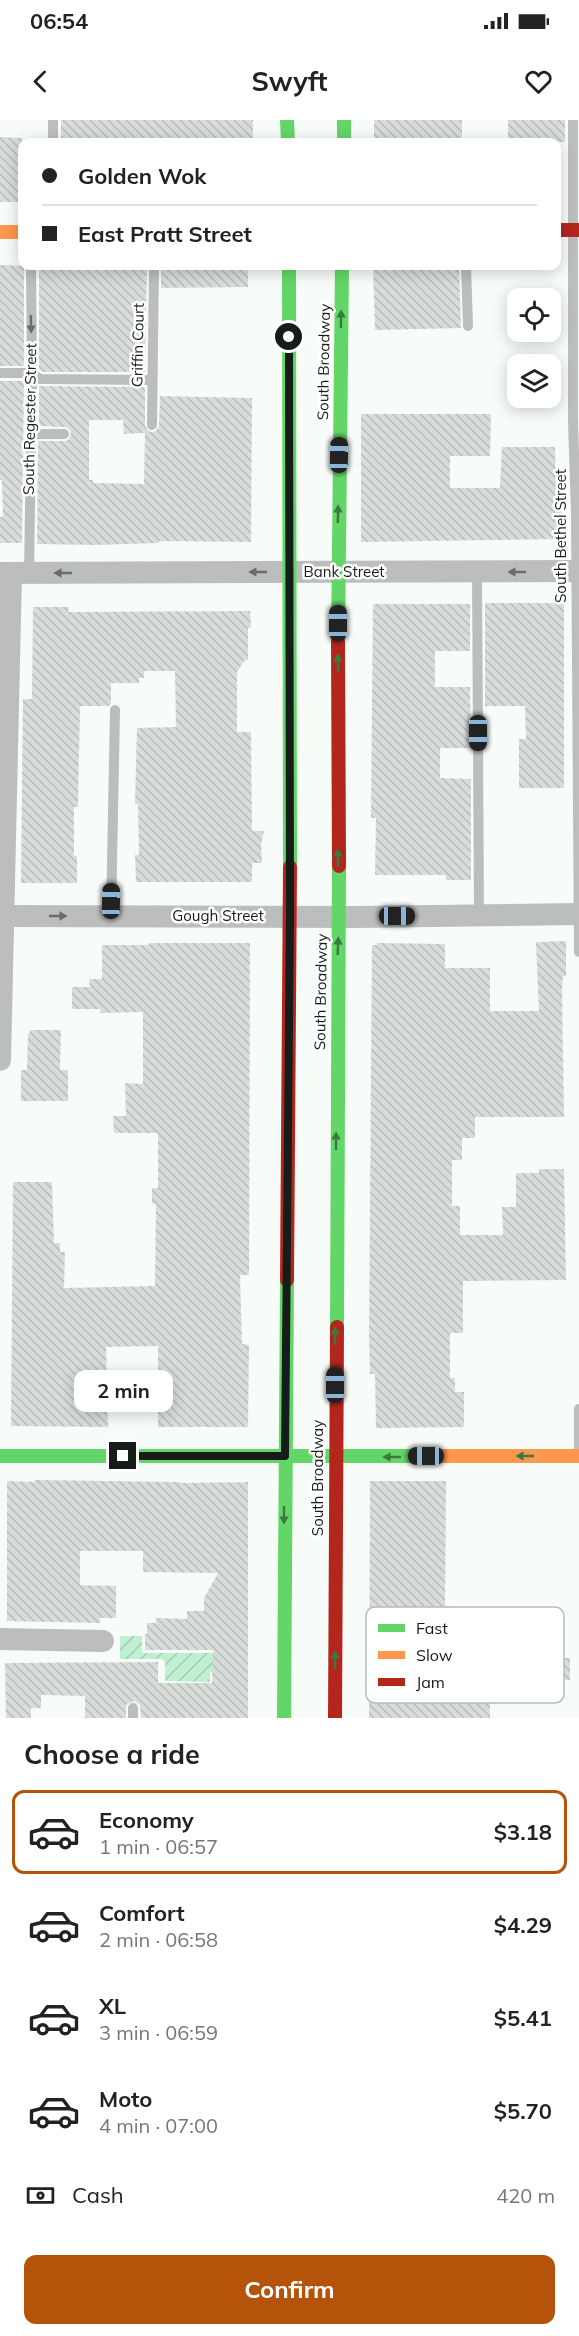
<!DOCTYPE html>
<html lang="en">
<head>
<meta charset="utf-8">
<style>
  :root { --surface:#fff; --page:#f2f2f2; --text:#222; --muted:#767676; --line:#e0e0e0; --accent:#b45309 }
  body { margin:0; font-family:Mulish,sans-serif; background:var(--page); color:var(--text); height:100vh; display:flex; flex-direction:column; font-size:22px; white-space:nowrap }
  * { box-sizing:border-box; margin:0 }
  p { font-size:20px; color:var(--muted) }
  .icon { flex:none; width:33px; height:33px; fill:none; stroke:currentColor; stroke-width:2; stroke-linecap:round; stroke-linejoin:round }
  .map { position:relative; height:1598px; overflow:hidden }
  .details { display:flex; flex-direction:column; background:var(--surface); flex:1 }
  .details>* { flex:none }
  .top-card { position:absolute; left:18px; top:18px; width:543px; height:132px; border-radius:12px; box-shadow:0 3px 15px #0003; display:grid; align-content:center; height:132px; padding:0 24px; background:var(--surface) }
  .tools { position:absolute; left:507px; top:168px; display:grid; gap:12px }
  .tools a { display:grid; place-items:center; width:54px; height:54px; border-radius:12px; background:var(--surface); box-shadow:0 3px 15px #0003; font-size:30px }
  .end { position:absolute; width:27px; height:27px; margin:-14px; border:8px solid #161c18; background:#fff; box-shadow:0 0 0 3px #fff }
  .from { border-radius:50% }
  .bubble { position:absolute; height:42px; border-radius:12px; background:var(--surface); box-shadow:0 3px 15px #0003; font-size:20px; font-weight:700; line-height:42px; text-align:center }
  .car { position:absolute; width:18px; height:36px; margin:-18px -9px; border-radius:8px; box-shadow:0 0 4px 2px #0007; background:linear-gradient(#222 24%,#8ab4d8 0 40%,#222 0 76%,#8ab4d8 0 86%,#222 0) }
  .top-card b { display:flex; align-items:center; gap:21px; height:57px; font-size:22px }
  .top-card b+b { border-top:2px solid var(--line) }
  .top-card i { width:15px; height:15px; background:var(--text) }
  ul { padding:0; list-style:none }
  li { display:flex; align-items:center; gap:18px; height:84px; margin:0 12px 9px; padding:0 12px; border:3px solid transparent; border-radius:12px }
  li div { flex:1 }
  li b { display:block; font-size:22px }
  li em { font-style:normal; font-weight:700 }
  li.on { border-color:var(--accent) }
  li>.icon { width:54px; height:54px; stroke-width:1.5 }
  h2 { padding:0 24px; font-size:27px; line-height:72px }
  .pay { display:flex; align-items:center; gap:15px; height:66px; padding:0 24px; font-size:22px }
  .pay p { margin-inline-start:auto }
  .action { display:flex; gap:12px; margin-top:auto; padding:12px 24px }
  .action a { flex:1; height:69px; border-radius:12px; background:var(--accent); color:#fff; font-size:24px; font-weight:700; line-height:69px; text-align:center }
  .status { display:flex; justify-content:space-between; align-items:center; height:42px; padding:0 30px; background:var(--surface); direction:ltr }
  .status svg { height:16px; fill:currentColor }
  header { display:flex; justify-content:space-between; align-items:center; height:78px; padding:0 24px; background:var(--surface); font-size:27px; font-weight:700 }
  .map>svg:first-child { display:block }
  .garden { fill:url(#garden-furrows) }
  .building { fill:url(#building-back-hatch); fill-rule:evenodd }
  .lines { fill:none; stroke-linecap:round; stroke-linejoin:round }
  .lane { stroke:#bcbdbe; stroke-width:10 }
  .street { stroke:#bcbdbe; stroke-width:22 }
  .fast { stroke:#63d668; stroke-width:14 }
  .slow { stroke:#ff974d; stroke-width:14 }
  .jam { stroke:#b3261e; stroke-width:14 }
  .oneway { fill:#3c7940 }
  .oneway2 { fill:#696c6b }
  .route { stroke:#161c18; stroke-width:8 }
  .labels { text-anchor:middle; stroke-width:5; stroke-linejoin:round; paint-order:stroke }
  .street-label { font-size:15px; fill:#161c18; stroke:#fff }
  .key { fill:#fff; stroke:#b9bbba; stroke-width:1.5 }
  .key-label { font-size:16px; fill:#161c18 }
</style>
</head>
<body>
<div class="status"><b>06:54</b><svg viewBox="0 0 49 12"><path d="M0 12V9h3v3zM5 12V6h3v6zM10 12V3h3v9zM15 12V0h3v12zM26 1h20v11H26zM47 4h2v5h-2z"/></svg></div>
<header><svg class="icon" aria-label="back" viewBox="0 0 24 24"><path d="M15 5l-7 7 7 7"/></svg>Swyft<svg class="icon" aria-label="heart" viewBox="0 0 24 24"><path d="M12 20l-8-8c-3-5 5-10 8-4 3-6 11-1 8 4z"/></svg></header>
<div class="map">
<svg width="579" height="1598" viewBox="0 0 579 1598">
  <defs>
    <pattern id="garden-furrows" width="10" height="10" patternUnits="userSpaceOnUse" patternTransform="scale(1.5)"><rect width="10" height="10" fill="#bef0d1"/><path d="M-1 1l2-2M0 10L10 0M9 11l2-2" fill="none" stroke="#a3cdb3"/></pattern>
    <pattern id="building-back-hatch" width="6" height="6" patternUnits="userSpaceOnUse" patternTransform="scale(1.5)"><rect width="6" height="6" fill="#d8ddda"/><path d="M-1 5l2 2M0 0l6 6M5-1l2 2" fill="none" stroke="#b9bdba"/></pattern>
  </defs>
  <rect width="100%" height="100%" fill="#f7fcf9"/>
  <!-- garden -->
  <polygon class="garden" points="120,1516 142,1516 142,1533 214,1533 247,1552 210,1552 210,1562 165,1561 165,1542 162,1539 120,1539"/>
  <!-- building -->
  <g class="building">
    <rect x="61" y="0" width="192" height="22"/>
    <rect x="374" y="0" width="88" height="22"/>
    <rect x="508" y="0" width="57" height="22"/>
    <polygon points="0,17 22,18 22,82 0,82"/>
    <polygon points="0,145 24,146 24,246 0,246"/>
    <polygon points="39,146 147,146 145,252 43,252 39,249"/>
    <polygon points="248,146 248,167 161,168 161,147"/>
    <polygon points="373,146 459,146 461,208 375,210"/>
    <polygon points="0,261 24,261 22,423 0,423 0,397 3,397 2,360 0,360"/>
    <path d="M39 266 145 267V305L148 311 151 312 156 311 159 306 160 276 252 278 251 422 159 421V423L95 425 37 424 38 321H65L68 320 71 315 70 310 65 307 39 306ZM89 300H123L124 314 145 313 144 364 93 363V360H89Z"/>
    <polygon points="361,294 491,294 490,336 450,336 450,368 500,368 502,327 555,327 556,369 561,369 561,419 361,422"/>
    <polygon points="485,483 564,483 564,668 519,668 519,619 526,619 525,586 485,586"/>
    <polygon points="373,484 470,484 470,531 435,531 435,567 470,567 471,628 440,628 440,658 471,659 471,760 446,760 446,755 375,755 376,698 371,698"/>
    <polygon points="33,487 69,487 68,492 250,491 251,508 248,508 248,540 245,540 237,552 237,612 251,612 252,711 264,711 261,724 262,743 252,743 252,762 136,762 135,735 139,735 138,684 135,684 137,608 176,607 175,551 144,551 144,558 139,558 139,563 111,563 111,584 109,586 80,586 78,687 74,687 74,736 77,736 77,763 21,763 23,579 32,579"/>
    <polygon points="566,821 566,856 563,856 562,869 564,997 475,997 475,1018 462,1018 462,1040 452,1040 452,1086 460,1086 460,1115 503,1115 502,1087 516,1087 516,1053 539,1053 539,1049 564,1049 566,1160 463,1161 463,1213 450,1213 450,1258 455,1258 455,1272 464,1272 464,1307 376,1308 375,1254 370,1254 369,1215 372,825 377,825 377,823 445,824 445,848 490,848 490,891 539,891 536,822"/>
    <polygon points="149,823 250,823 249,1155 240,1155 242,1224 249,1225 248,1307 158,1307 158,1226 106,1227 108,1307 11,1306 13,1062 52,1062 54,1123 60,1123 60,1132 65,1132 64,1168 155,1166 156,1084 152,1083 152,1068 158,1068 158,1013 114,1013 113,996 126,996 125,963 143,964 143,892 100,893 101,889 72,889 72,867 90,867 89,859 102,859 102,825 149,825"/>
    <polygon points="30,910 61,910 60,945 60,950 68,950 68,981 21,981 21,950 27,950 28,913 30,913"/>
    <polygon points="34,1360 181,1362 181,1363 248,1362 248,1598 141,1598 140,1585 134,1581 126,1585 126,1598 85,1598 85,1576 41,1575 41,1588 31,1588 31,1598 6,1598 5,1543 158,1542 158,1563 212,1563 213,1530 145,1530 145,1514 147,1514 147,1503 156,1503 156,1498 187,1499 187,1491 204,1491 204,1478 218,1453 143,1452 143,1431 80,1431 80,1465 116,1466 116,1498 100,1498 100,1503 7,1501 7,1361 35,1362"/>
    <polygon points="370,1361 446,1361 445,1486 451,1486 451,1523 468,1523 468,1570 490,1570 490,1598 369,1598"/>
    <polygon points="541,1538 570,1538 570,1560 523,1560 523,1541 541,1541"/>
  </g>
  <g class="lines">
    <!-- lane -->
    <g class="lane">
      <polyline points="573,0 573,301 576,393 579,832"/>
      <polyline points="53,22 53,0"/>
      <polyline points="466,146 468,206"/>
      <polyline points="0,253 32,253 40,259 152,260"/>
      <polyline points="152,305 154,146"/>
      <polyline points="31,314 64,314"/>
      <polyline points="477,452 479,796"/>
      <polyline points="29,453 32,253 31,146"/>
      <polyline points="111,796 115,590"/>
      <polyline points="579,1334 579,1289"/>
      <polyline points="133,1598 133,1588"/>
    </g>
    <!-- street -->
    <g class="street">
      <polyline points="0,453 579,451"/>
      <polyline points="0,796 356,797 579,794"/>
      <polyline points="0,940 11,453"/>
      <polyline points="0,1519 103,1521"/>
    </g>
    <!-- fast -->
    <g class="fast">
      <polyline points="287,0 288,22"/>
      <polyline points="344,0 344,22"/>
      <polyline points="289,146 290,747"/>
      <polyline points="338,522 342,146"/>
      <polyline points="337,1207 339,746"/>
      <polyline points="0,1336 443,1336"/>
      <polyline points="284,1598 287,1160"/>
    </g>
    <!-- slow -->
    <g class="slow">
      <polyline points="0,112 22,112"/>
      <polyline points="443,1336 579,1336"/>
    </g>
    <!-- jam -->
    <g class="jam">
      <polyline points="556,110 579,110"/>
      <polyline points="338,522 339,746"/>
      <polyline points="287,1160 290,747"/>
      <polyline points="335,1598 337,1207"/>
    </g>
  </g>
  <!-- one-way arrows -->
  <defs><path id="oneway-solid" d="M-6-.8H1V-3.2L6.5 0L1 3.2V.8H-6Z" transform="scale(1.5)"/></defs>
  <g class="oneway">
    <use href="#oneway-solid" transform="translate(341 199) rotate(-89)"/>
    <use href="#oneway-solid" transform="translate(338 394) rotate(-89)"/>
    <use href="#oneway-solid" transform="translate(338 543) rotate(-90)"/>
    <use href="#oneway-solid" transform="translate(338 738) rotate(-90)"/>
    <use href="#oneway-solid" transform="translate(338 826) rotate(-88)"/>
    <use href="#oneway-solid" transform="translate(336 1021) rotate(-90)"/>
    <use href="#oneway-solid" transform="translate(335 1216) rotate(-90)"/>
    <use href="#oneway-solid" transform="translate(525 1336) rotate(180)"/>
    <use href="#oneway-solid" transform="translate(392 1337) rotate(180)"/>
    <use href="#oneway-solid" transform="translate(284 1395) rotate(90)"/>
    <use href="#oneway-solid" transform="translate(335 1540) rotate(-90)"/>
  </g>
  <g class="oneway2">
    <use href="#oneway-solid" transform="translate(31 204) rotate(89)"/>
    <use href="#oneway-solid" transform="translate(258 452) rotate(180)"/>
    <use href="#oneway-solid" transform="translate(517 452) rotate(180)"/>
    <use href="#oneway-solid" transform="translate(63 453) rotate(180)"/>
    <use href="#oneway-solid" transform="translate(58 796)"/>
  </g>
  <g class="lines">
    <!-- route -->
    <polyline class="route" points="123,1336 285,1336 290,796 289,217"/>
  </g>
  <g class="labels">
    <!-- street labels -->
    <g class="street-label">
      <text transform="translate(138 225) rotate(-89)" y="5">Griffin Court</text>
      <text transform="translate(324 242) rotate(-89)" y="5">South Broadway</text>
      <text transform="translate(30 299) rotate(-89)" y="5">South Regester Street</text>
      <text transform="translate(561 416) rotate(-90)" y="5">South Bethel Street</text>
      <text x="344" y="457">Bank Street</text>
      <text x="218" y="801">Gough Street</text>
      <text transform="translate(321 872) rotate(-89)" y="5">South Broadway</text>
      <text transform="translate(318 1358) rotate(-90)" y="5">South Broadway</text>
    </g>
  </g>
  <!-- legend -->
  <rect x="366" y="1487" width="198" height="96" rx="9" class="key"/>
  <rect x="378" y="1504" width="27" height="8" fill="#63d668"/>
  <rect x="378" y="1531" width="27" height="8" fill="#ff974d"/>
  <rect x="378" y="1558" width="27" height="8" fill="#b3261e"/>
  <g class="key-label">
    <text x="416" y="1514">Fast</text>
    <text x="416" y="1541">Slow</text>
    <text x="416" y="1568">Jam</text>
  </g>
</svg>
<div class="tools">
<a><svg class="icon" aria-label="locate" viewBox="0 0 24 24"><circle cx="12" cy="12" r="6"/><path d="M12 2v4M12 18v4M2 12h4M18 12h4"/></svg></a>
<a><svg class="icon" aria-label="layers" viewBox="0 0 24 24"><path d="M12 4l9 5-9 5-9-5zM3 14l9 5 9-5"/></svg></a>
</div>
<i class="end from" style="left:289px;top:217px"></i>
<i class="end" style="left:123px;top:1336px"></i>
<div class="bubble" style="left:74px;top:1250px;width:99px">2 min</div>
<i class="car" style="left:339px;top:335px;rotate:1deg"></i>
<i class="car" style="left:338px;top:503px;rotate:0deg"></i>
<i class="car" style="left:478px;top:613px;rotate:180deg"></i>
<i class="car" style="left:111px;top:781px;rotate:1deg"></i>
<i class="car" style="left:397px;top:796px;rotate:90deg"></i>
<i class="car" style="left:335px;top:1265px;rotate:0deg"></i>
<i class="car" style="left:426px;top:1336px;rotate:270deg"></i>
<div class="top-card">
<b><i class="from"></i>Golden Wok</b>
<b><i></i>East Pratt Street</b>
</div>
</div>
<section class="details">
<h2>Choose a ride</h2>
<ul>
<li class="on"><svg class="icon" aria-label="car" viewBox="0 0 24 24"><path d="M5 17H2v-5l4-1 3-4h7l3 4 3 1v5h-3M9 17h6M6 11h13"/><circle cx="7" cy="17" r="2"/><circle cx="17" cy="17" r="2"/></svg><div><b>Economy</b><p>1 min · 06:57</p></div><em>$3.18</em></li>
<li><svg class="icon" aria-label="car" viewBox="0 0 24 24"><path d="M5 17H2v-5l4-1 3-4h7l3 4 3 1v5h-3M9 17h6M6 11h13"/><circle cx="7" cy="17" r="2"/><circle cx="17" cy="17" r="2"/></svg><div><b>Comfort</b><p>2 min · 06:58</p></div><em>$4.29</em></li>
<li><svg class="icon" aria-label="car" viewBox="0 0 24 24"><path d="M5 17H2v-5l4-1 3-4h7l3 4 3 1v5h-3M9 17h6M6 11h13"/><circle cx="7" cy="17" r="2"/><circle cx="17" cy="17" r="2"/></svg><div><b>XL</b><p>3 min · 06:59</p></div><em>$5.41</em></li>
<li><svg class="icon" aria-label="car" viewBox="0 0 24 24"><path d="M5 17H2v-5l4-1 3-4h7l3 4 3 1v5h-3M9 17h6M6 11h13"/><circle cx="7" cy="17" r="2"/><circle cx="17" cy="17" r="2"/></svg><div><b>Moto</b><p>4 min · 07:00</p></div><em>$5.70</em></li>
</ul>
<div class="pay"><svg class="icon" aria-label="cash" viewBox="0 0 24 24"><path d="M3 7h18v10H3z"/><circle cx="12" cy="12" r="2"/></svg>Cash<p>420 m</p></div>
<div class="action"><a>Confirm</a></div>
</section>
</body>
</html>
